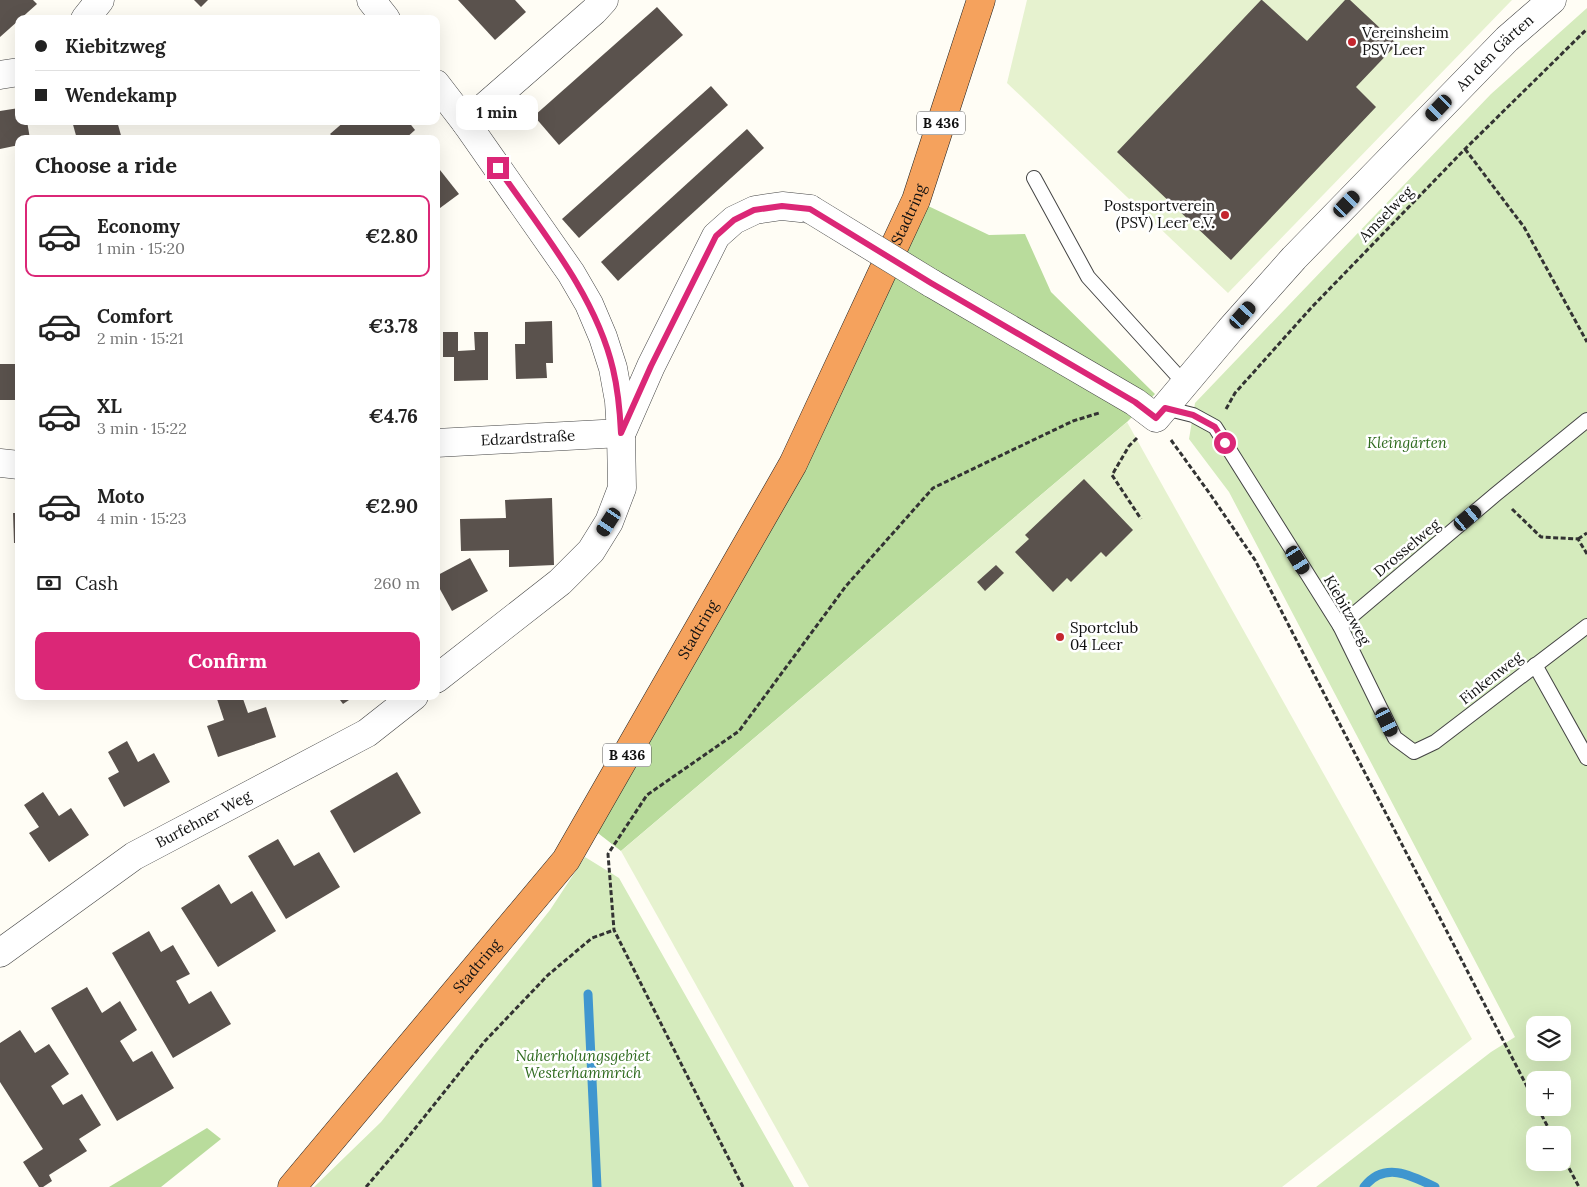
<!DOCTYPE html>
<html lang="en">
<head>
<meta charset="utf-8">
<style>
  :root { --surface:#fff; --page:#f6f6f6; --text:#222; --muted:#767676; --line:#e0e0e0; --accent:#db2777 }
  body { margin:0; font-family:Lora,serif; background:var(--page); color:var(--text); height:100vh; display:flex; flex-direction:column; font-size:19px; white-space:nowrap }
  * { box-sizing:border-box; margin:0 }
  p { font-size:16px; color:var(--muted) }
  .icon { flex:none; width:28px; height:28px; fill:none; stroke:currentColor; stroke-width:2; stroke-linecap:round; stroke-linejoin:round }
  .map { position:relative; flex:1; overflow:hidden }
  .details { position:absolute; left:15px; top:135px; width:425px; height:565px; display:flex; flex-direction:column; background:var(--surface); border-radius:10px; box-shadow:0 5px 20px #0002 }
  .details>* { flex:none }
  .hud { position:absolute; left:15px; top:15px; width:425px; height:110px; border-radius:10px; box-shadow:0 5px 20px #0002; display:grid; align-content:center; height:110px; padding:0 20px; background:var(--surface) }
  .fabs { position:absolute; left:1526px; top:1016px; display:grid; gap:10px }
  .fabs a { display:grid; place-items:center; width:45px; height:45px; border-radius:10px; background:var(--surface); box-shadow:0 5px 20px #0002; font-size:25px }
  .end { position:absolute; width:22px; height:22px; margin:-11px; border:6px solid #db2777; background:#fff; box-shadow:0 0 0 2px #fff }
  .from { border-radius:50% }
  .bubble { position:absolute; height:35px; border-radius:10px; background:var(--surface); box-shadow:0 5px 20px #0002; font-size:16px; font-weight:700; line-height:35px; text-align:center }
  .car { position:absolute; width:15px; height:30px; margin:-15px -8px; border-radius:6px; box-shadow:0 0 4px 1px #0007; background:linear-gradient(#222 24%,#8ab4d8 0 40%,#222 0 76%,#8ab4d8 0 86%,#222 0) }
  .hud b { display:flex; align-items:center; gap:18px; height:48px; font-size:19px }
  .hud b+b { border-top:1px solid var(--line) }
  .hud i { width:12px; height:12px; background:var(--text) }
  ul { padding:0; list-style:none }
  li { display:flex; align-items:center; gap:15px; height:82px; margin:0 10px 8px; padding:0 10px; border:2px solid transparent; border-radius:10px }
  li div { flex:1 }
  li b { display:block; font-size:19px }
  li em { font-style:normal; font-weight:700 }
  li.on { border-color:var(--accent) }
  li>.icon { width:45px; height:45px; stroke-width:1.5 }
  h2 { padding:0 20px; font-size:22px; line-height:60px }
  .pay { display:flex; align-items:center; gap:12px; height:55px; padding:0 20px; font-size:19px }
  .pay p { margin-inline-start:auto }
  .button { display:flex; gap:10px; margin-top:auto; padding:10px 20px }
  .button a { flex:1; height:58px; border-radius:10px; background:var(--accent); color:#fff; font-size:20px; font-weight:700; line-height:58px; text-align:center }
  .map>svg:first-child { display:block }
  .green { fill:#d5ebbd; fill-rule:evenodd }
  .forest { fill:#b9dc9c }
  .pitch { fill:#e6f2cf }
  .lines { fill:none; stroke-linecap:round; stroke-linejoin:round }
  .stream { stroke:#3f96cf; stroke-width:9 }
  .building { fill:#5a524d }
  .lane-casing { stroke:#444; stroke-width:16 }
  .street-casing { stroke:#444; stroke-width:29 }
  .highway-casing { stroke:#222; stroke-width:29 }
  .path { stroke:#333; stroke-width:3; stroke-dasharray:5 2.5; stroke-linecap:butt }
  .lane { stroke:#fff; stroke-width:14 }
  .street { stroke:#fff; stroke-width:28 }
  .highway { stroke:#f5a25d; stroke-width:28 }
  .street-bridge-casing { stroke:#444; stroke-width:29; stroke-linecap:butt }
  .street-bridge { stroke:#fff; stroke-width:28 }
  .route { stroke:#db2777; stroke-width:6 }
  .poi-dot { fill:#c4262e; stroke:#fff; stroke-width:2 }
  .labels { text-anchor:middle; stroke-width:5; stroke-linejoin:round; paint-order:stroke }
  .shield { fill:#fff; stroke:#585858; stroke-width:1 }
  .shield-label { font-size:14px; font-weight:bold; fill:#111 }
  .poi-label { font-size:15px; fill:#111; stroke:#fff; text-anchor:start }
  .street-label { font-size:15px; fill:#111; stroke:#fff }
  .park-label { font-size:15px; font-style:italic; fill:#2f6b1f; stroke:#fff }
</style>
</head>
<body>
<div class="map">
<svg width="1587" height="1187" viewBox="0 0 1587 1187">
  <rect width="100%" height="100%" fill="#fffdf5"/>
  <!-- green -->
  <g class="green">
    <path d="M1587 8V1187H1316L1491 1052 1515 1037 1229 492 1189 439 1195 403 1491 94ZM1535 1025H1562V1052H1535ZM1535 1080H1562V1108H1535ZM1535 1135H1562V1162H1535Z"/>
    <polygon points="585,857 619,878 794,1187 314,1187 381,1122 550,910"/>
  </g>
  <!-- forest -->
  <g class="forest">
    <polygon points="903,194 989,235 1025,234 1051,292 1155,394 1127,422 621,851 576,816 783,461 890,231"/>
    <polygon points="207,1128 221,1139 161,1187 109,1187"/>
  </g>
  <!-- pitch -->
  <g class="pitch">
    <polygon points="1027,0 1512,0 1228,293 1007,83"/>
    <polygon points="1127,422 1472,1039 1282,1187 809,1187 621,851"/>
  </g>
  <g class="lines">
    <!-- stream -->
    <g class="stream">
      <polyline points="588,994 597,1187"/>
      <path d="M1364 1187C1384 1161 1411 1175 1435 1187"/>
    </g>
  </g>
  <!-- building -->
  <g class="building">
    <polygon points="0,0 33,0 37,4 0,37"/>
    <polygon points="194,0 208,0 201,7"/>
    <polygon points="458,0 515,0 526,12 495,40"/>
    <polygon points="1261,0 1262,0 1307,41 1345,0 1350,0 1397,44 1356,87 1376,107 1231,260 1117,152"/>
    <polygon points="657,7 683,35 559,145 534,116"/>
    <polygon points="711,86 728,105 579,238 562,219"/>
    <polygon points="19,108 19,121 27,121 30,139 19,139 19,145 0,149 0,111"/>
    <polygon points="72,121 117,121 122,139 77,139"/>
    <polygon points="345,121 408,121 415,130 405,139 335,139 330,134"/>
    <polygon points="747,129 764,148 618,281 601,262"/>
    <polygon points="436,165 459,194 436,211"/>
    <polygon points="552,321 553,363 546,363 547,378 516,379 515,344 525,344 525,322"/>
    <polygon points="443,332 458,332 458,351 475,350 474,332 488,332 488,380 454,381 454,357 443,357"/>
    <rect x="0" y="364" width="19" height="36"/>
    <polygon points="1084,479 1133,530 1106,557 1101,552 1071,582 1067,578 1053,592 1015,552 1029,539 1025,535"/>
    <polygon points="552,498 554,565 509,567 509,550 461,551 460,519 506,518 505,500"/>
    <polygon points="13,513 19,513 19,543 14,543"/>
    <polygon points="470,558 488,591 452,611 436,582 436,576"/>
    <polygon points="996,565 1004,573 985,591 977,582"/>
    <polygon points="216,696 242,696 248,713 266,707 276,737 218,757 207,726 224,720"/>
    <polygon points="337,696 355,696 343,704"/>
    <polygon points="127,741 138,762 154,753 170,782 124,807 108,778 119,772 108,752"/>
    <polygon points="397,772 421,813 354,853 330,811"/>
    <polygon points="43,792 59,816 71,808 89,835 49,862 29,833 39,827 24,805"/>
    <polygon points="278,839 294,866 319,852 340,887 286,919 248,856"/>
    <polygon points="219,884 231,904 252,891 276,931 218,967 181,908"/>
    <polygon points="149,931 161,952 173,945 190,974 176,981 189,1004 211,991 231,1024 173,1058 112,953"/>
    <polygon points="87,987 102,1013 120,1001 137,1030 120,1041 133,1062 152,1051 174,1088 117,1121 51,1008"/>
    <polygon points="20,1030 35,1053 49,1044 69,1074 51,1086 63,1105 82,1094 101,1125 79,1139 87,1151 49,1175 52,1181 43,1187 39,1187 23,1162 43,1149 0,1082 0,1043"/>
  </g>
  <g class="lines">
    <!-- lane casing -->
    <g class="lane-casing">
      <g id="lane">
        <polyline points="1034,178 1088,277 1185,384"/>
        <polyline points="1165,408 1193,415 1215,427 1340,626 1395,738 1414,752 1435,742 1587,626"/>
        <polyline points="1340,626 1496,494 1587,420"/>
        <polyline points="1535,665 1587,758"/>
      </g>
    </g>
    <!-- street casing -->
    <g class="street-casing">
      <g id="street">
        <polyline points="371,0 386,19"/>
        <polyline points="85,19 100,0"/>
        <polyline points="0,75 19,72"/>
        <polyline points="436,84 466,123 571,273 589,304 603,337 613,368 619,401 621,433 622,488 609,522 591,551 560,582 436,679"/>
        <polyline points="466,123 594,11 604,0"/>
        <path id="s1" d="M931 283 1135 402 1156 418 1230 330 1294 258 1507 39 1552 0"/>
        <polyline points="623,430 651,366 716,236 734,220 755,210 782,206 810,209"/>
        <path id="s2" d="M436 443 621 433"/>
        <polyline points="0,463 19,465"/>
        <path id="s3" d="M0 953 134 856 367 733 414 696"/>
      </g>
    </g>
    <!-- highway casing -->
    <g class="highway-casing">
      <g id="highway">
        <path id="s4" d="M292 1187 566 860 793 464 916 200 981 0"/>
      </g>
    </g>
    <!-- path -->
    <g class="path">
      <polyline points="1465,149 1524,227 1587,342"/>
      <polyline points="1226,409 1235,393 1311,308 1465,149 1587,29"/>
      <polyline points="1137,438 1129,446 1112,475 1141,519"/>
      <polyline points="1171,440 1210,494 1255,560 1535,1102"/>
      <polyline points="1512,509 1541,537 1578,539 1587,554"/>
      <polyline points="1578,539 1587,533"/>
      <polyline points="1538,1108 1552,1135"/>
      <polyline points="1562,1155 1579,1187"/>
      <polyline points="366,1187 401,1146 485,1041 548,975 592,938 614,930"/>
      <polyline points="743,1187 614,930 608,854 647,795 739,731 846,586 933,488 1073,421 1099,413"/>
    </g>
    <!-- lane -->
    <use href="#lane" class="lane"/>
    <!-- street -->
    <use href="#street" class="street"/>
    <!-- highway -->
    <use href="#highway" class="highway"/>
    <!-- street-bridge casing -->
    <g class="street-bridge-casing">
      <polyline id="street-bridge" points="810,209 931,283"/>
    </g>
    <!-- street-bridge -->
    <use href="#street-bridge" class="street-bridge"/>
  </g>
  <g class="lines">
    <!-- route -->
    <path class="route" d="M498 168C540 229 596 295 613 369 618 390 620 412 621 433L651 366 716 236 734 220 754 210 782 206 810 209 931 283 1135 402 1156 418 1165 408 1193 415 1215 427 1225 443"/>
  </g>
  <!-- markers -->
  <g class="poi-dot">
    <circle cx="1352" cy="42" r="5"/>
    <circle cx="1225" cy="215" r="5"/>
    <circle cx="1060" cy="637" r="5"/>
  </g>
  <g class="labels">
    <!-- shield labels -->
    <g class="shield">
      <rect x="917" y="111.5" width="48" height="23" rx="4"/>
      <rect x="603" y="743.5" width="48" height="23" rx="4"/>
    </g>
    <g class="shield-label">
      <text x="941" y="128">B 436</text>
      <text x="627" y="760">B 436</text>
    </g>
    <!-- poi labels -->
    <g class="poi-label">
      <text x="1362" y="38">Vereinsheim<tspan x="1362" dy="17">PSV Leer</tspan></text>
      <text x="1215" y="211" text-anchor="end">Postsportverein<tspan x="1215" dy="17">(PSV) Leer e.V.</tspan></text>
      <text x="1070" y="633">Sportclub<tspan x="1070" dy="17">04 Leer</tspan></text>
    </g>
    <!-- street labels -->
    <g class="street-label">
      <text dy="5" stroke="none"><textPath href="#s1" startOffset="761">An den Gärten</textPath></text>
      <text transform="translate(1386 214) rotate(-46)" y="5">Amselweg</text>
      <text dy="5" stroke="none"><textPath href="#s4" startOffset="1158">Stadtring</textPath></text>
      <text dy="5" stroke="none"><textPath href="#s2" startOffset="92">Edzardstraße</textPath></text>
      <text transform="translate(1407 548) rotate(-40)" y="5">Drosselweg</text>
      <text transform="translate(1347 610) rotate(60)" y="5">Kiebitzweg</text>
      <text dy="5" stroke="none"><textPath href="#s4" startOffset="692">Stadtring</textPath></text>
      <text transform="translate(1491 678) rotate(-38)" y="5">Finkenweg</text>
      <text dy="5" stroke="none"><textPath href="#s3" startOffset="244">Burfehner Weg</textPath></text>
      <text dy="5" stroke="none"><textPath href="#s4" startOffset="288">Stadtring</textPath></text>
    </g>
    <!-- park labels -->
    <g class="park-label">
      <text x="1407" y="448">Kleingärten</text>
      <text x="583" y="1061">Naherholungsgebiet<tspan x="583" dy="17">Westerhammrich</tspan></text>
    </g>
  </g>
</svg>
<div class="fabs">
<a><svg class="icon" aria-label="layers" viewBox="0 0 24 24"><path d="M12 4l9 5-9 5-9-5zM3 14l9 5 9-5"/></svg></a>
<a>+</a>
<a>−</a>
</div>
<i class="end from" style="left:1225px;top:443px"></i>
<i class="end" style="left:498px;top:168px"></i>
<div class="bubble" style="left:456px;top:95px;width:82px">1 min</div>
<i class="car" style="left:1439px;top:108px;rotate:224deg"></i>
<i class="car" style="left:1347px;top:204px;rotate:44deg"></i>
<i class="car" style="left:1243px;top:315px;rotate:42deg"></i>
<i class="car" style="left:1468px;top:518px;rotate:50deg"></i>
<i class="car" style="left:609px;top:522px;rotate:213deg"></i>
<i class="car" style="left:1298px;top:560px;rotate:148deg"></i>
<i class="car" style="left:1387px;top:722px;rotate:154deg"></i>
<div class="hud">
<b><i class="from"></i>Kiebitzweg</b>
<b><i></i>Wendekamp</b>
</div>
<section class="details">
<h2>Choose a ride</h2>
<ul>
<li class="on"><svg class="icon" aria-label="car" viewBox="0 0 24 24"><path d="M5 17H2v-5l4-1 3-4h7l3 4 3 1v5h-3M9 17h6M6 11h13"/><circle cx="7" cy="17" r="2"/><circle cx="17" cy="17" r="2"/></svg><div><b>Economy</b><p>1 min · 15:20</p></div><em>€2.80</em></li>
<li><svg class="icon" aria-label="car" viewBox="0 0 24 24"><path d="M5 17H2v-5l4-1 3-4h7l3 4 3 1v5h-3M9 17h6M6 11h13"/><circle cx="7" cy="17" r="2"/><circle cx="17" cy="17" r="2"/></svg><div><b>Comfort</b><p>2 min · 15:21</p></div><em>€3.78</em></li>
<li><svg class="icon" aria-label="car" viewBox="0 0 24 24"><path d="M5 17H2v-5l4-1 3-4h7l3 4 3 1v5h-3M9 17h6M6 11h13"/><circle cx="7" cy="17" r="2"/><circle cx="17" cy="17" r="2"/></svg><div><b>XL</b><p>3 min · 15:22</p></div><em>€4.76</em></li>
<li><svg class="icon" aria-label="car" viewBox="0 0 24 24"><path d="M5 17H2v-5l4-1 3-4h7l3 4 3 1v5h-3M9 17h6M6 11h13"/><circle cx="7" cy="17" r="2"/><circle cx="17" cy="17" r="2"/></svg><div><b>Moto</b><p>4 min · 15:23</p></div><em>€2.90</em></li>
</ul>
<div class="pay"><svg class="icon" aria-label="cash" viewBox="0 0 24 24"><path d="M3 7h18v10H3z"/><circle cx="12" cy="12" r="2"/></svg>Cash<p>260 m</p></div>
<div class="button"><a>Confirm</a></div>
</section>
</div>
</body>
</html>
